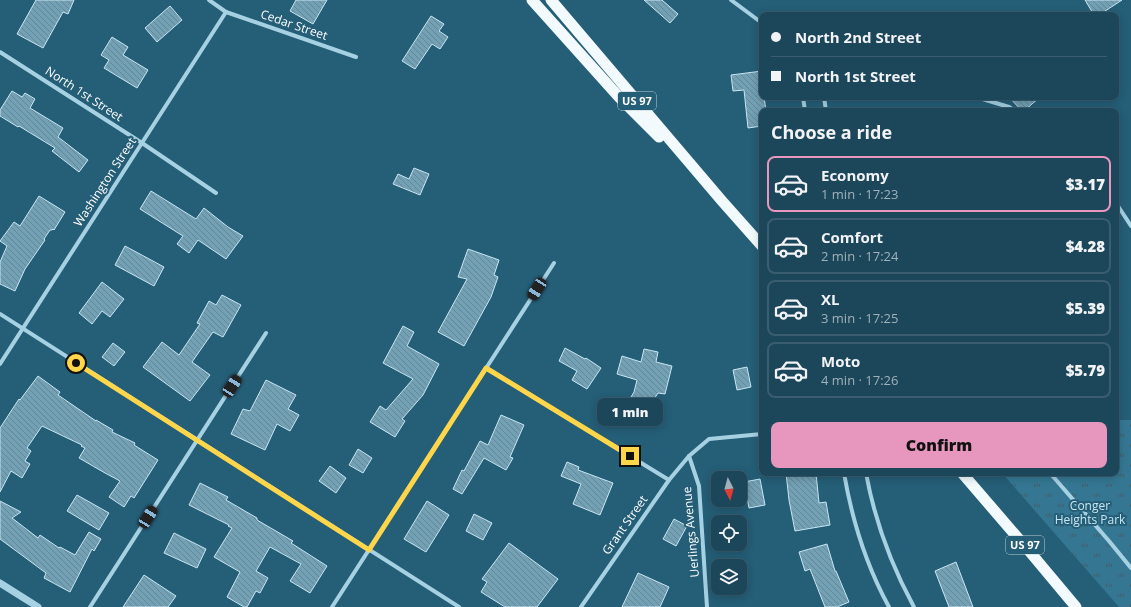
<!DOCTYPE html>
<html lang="en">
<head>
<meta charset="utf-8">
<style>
  :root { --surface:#1c4659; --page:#295062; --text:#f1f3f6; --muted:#a0b1ba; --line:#3a5e6f; --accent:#e797bd }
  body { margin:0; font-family:"Open Sans",sans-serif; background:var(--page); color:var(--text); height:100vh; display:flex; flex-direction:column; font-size:15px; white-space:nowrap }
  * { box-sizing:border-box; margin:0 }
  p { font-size:13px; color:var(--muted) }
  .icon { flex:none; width:22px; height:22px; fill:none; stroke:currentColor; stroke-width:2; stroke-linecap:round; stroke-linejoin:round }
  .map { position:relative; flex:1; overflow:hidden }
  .details { position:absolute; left:759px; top:108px; width:360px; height:368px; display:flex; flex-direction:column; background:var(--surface); border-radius:8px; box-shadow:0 2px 10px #0003,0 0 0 1px var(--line) }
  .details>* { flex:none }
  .hud { position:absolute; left:759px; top:12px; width:360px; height:88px; border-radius:8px; box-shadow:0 2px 10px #0003,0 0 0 1px var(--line); display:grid; align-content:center; height:88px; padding:0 12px; background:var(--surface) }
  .needle { width:26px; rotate:174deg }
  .tools { position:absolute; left:711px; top:471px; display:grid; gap:8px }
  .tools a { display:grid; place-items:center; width:36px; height:36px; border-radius:8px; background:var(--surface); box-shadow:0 2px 10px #0003,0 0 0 1px var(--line); font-size:20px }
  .end { position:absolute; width:18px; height:18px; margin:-9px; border:5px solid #ffd54a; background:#111; box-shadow:0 0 0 2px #111 }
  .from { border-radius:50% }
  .bubble { position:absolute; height:28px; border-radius:8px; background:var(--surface); box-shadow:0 2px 10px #0003,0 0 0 1px var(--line); font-size:13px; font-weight:800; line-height:28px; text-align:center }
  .car { position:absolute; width:12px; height:24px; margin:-12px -6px; border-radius:5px; box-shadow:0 0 3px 1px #0007; background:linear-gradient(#222 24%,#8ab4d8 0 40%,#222 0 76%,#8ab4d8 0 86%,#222 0) }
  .hud b { display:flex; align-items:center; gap:14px; height:38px; font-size:15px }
  .hud b+b { border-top:1px solid var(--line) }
  .hud i { width:10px; height:10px; background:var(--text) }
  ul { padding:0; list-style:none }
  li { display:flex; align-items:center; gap:12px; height:56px; margin:0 8px 6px; padding:0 4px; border:2px solid var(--line); border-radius:8px }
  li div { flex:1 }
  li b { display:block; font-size:15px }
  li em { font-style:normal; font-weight:800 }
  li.current { border-color:var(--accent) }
  li>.icon { width:36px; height:36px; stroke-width:1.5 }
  h2 { padding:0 12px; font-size:18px; line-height:48px }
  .action { display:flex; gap:8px; margin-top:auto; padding:8px 12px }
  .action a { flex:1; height:46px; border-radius:8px; background:var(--accent); color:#111; font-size:16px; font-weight:800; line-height:46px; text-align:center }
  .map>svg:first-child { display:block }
  .grass { fill:url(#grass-tufts) }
  .building { fill:url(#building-back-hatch); stroke:#c8e6f3 }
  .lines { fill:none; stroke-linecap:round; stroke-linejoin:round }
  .minor { stroke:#a6d1e3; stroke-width:4 }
  .tertiary { stroke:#a6d1e3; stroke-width:7 }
  .trunk { stroke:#f2fafe; stroke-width:11 }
  .route { stroke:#ffd54a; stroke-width:5 }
  .labels { text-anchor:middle; stroke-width:4; stroke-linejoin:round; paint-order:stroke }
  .shield { fill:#255e77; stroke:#becfd6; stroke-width:1 }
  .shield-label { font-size:11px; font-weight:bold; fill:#fff }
  .street-label { font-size:12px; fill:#fff; stroke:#255e77 }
  .park-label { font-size:12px; fill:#c8e6f3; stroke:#255e77 }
</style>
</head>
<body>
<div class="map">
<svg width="1131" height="607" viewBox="0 0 1131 607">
  <defs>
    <pattern id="grass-tufts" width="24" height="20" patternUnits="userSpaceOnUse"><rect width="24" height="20" fill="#357793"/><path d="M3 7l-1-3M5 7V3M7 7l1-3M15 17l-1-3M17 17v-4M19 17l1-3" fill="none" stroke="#425f6c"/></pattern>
    <pattern id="building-back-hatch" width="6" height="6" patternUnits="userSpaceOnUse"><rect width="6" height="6" fill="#72a0b4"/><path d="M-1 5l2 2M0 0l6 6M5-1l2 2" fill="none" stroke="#678795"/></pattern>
  </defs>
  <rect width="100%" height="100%" fill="#255e77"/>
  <!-- grass -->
  <polygon class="grass" points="1116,420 1131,420 1131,607 1119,607 1002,473 1116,473"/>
  <!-- building -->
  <g class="building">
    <polygon points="36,0 74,0 68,14 63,12 43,48 17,34"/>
    <polygon points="296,0 327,0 313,24 290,11"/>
    <polygon points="644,0 662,0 678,14 670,23"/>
    <polygon points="1085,0 1122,0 1099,15 1094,15"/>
    <polygon points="170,6 182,20 157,42 145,28"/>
    <polygon points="431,16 444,24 439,31 448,37 440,49 432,44 415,69 402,61"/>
    <polygon points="112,37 128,47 123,55 148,70 137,88 104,68 109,60 101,55"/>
    <polygon points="762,71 762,97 764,97 766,111 762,111 762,126 748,128 744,90 733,91 731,75"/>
    <polygon points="12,91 22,97 25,93 35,99 30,108 63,128 58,137 88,160 79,172 52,151 55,148 19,126 18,127 0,116 0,110"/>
    <polygon points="1009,97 1040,97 1024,111 1022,111"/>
    <polygon points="414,168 429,174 420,195 393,184 398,174 409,179"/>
    <polygon points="151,191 196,219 204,208 228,227 243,236 226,259 198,240 189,253 177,244 183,236 140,209"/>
    <polygon points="39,196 65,212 54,230 53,229 52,230 50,230 44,239 45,240 25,269 15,291 0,284 0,262 7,246 0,241 14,222 20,226"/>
    <polygon points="125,246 164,267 154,286 115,265"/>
    <polygon points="468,249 499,260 494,275 498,277 491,297 464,346 438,332 467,279 458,277"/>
    <polygon points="102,282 124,299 110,317 102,311 92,324 79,313"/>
    <polygon points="222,295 241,305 223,337 213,332 192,362 210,375 190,401 143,367 162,342 179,355 200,324 197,323 209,301 216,305"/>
    <polygon points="403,326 414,332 407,346 439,364 423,395 402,419 405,421 395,437 370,422 380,406 386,410 413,379 383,363"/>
    <polygon points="113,343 125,352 114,366 102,357"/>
    <polygon points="565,348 585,359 586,358 601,368 587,389 572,380 577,371 559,361"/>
    <polygon points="644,349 658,352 656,362 672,366 665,394 658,393 640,421 623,410 634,392 637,380 617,374 622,356 641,362"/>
    <polygon points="747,367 751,387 737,390 733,370"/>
    <polygon points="38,376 60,392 58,395 96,421 96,420 113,430 112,432 135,443 134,445 158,460 134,498 131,496 124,507 109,497 120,481 105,473 79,458 85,448 81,446 82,445 42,426 27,448 31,451 25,461 30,464 22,478 11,471 0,492 0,428 19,399 20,400"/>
    <polygon points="266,380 296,395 288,409 299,415 290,431 277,424 265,450 231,434 243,409 250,411"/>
    <polygon points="501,415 524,425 510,457 513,458 506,470 484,458 462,494 453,489 462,470 464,471 480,441 488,445"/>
    <polygon points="358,449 372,458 363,473 349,465"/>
    <polygon points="567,462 579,467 578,470 613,483 600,515 573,504 581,484 561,476"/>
    <polygon points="330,466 346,478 336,493 319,481"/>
    <polygon points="786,473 816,473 819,503 826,502 830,525 795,531 789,500"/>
    <polygon points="760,479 765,505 749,508 744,482"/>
    <polygon points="200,483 228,497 226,500 257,518 257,520 293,541 291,543 327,566 310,593 290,581 301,564 270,547 256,571 268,578 260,593 256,591 247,607 244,607 227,597 240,572 214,557 232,528 228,526 229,525 189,505"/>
    <polygon points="77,495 109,513 99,530 67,511"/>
    <polygon points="0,501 21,512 12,518 38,538 40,535 59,548 60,547 75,555 89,532 101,539 94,551 92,549 70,592 44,578 46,573 0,539"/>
    <polygon points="427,501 449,515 426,552 404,539"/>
    <polygon points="474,514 492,523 483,540 466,531"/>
    <polygon points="674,519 687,526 676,546 663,539"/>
    <polygon points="174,533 206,549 197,568 164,553"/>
    <polygon points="509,543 558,579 537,607 505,607 481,592 487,582 482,579"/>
    <polygon points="827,544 835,571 836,571 849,602 837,607 825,607 810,569 805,571 799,552"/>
    <polygon points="956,562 973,607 949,607 935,571"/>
    <polygon points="638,573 669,587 660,607 622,607"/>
    <polygon points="144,575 176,596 168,607 123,607"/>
  </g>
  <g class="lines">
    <!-- minor -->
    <g class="minor">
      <polyline points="209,0 226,12 356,57"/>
      <polyline points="731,0 762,23"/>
      <polyline points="0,52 142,143 216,193"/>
      <polyline points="803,97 805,111"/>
      <polyline points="824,97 826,111"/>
      <polyline points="870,97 873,99 882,97"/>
      <polyline points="976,97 1009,107 1015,111"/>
      <polyline points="1116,203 1131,226"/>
      <polyline points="0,314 459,607"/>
      <polyline points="0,364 226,12"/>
      <polyline points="486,368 669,480"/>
      <polyline points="689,456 699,486 707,607"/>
      <path d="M844 473C852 520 866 565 889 607"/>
      <path d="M866 473C875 522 890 563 914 607"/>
      <polyline points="1050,473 1109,541 1131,568"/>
      <polyline points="90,607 266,333"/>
      <polyline points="332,607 554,263"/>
      <polyline points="581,607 669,480 689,456 709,439 762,434"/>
    </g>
    <!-- tertiary -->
    <polyline class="tertiary" points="0,583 38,607"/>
    <!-- trunk -->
    <g class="trunk">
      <polyline points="532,0 619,97 659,137"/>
      <polyline points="551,0 722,201 762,246"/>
      <polyline points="962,473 1030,552 1076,607"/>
    </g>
  </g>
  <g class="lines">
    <!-- route -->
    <polyline class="route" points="76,363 369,550 486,368 630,456"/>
  </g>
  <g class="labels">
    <!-- shield labels -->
    <g class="shield">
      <rect x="618" y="92" width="38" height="18" rx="3"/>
      <rect x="1006" y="536" width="38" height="18" rx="3"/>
    </g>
    <g class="shield-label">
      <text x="637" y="105">US 97</text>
      <text x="1025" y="549">US 97</text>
    </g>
    <!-- street labels -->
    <g class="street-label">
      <text transform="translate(294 25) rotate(19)" y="4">Cedar Street</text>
      <text transform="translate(84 94) rotate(33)" y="4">North 1st Street</text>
      <text transform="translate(105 182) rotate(-57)" y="4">Washington Street</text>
      <text transform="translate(625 525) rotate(-55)" y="4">Grant Street</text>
      <text transform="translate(691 532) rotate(-95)" y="4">Uerlings Avenue</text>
    </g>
    <!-- park labels -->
    <g class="park-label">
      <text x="1090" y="510">Conger<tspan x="1090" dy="14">Heights Park</tspan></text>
    </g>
  </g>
</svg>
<div class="tools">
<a><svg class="needle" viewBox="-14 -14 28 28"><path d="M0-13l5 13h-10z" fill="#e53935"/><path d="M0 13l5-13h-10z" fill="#a0b1ba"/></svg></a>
<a><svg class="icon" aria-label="locate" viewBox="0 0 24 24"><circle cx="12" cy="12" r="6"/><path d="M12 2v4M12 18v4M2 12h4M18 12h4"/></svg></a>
<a><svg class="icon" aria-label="layers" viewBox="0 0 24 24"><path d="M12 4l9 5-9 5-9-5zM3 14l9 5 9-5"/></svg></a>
</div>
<i class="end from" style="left:76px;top:363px"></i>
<i class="end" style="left:630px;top:456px"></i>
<div class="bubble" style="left:597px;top:398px;width:66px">1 min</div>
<i class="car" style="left:537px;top:289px;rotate:213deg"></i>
<i class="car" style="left:232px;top:386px;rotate:33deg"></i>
<i class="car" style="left:148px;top:517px;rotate:32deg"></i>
<div class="hud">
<b><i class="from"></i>North 2nd Street</b>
<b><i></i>North 1st Street</b>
</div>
<section class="details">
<h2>Choose a ride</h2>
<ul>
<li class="current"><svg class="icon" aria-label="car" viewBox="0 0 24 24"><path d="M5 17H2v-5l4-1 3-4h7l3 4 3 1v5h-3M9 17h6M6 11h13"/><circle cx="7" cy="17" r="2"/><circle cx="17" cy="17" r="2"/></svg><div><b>Economy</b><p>1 min · 17:23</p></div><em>$3.17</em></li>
<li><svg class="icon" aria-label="car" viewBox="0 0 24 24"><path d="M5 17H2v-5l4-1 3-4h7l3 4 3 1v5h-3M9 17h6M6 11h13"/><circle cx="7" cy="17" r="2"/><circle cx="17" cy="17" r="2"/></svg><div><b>Comfort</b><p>2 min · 17:24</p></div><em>$4.28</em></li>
<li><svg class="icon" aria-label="car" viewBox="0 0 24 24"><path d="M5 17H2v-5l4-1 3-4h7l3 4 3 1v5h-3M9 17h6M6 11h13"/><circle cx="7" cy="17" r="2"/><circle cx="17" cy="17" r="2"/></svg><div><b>XL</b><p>3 min · 17:25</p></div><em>$5.39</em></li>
<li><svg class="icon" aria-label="car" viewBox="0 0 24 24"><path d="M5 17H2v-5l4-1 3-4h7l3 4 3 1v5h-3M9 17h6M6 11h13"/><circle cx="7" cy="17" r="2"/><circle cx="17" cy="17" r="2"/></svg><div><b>Moto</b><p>4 min · 17:26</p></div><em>$5.79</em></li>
</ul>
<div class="action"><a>Confirm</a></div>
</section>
</div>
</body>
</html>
